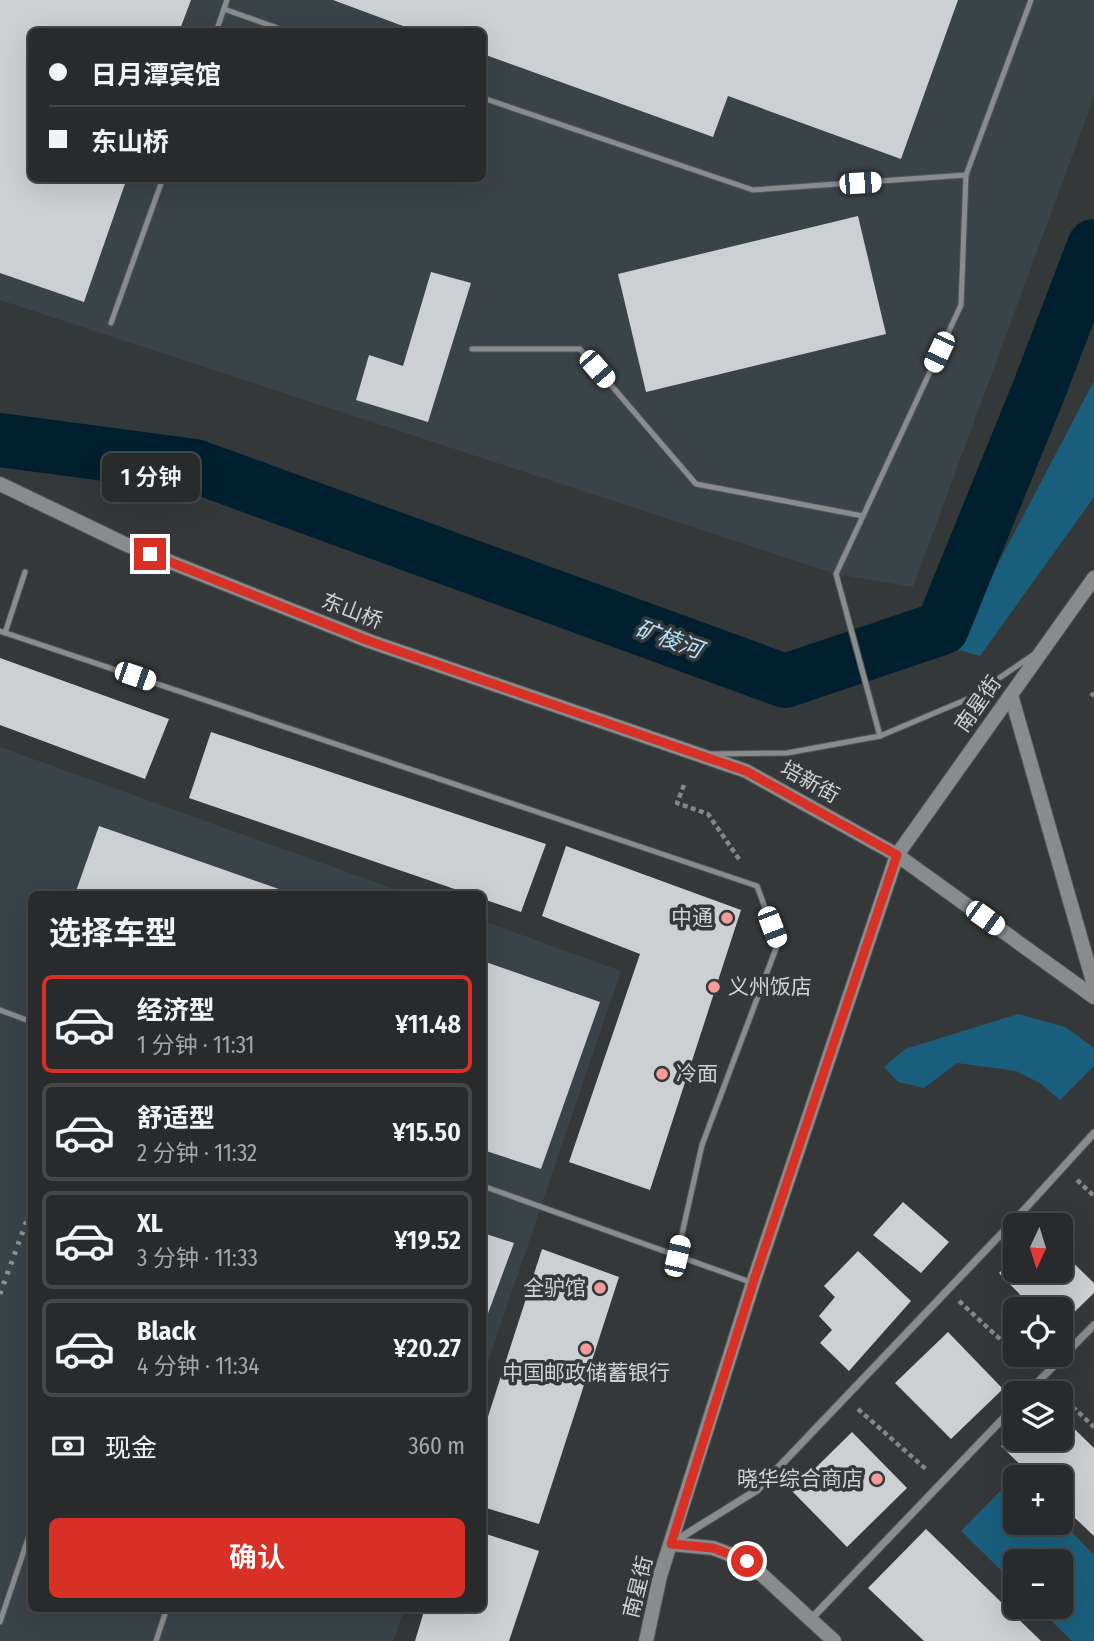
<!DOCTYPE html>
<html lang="zh">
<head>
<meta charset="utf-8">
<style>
  :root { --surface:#282a2b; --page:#303233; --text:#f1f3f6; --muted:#a5a7a9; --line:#444647; --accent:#d93025 }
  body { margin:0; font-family:"Fira Sans Condensed","Noto Sans SC",sans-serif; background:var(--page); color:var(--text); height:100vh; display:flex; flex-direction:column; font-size:26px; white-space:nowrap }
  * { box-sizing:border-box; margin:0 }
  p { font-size:23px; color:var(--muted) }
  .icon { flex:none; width:38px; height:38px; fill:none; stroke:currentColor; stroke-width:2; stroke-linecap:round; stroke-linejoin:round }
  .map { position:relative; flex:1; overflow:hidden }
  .side { position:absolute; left:28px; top:891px; width:458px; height:721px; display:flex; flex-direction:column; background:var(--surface); border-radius:10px; box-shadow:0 7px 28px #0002,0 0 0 2px var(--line) }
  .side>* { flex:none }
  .hud { position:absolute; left:28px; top:28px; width:458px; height:154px; border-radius:10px; box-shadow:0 7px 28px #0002,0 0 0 2px var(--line); display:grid; align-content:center; height:154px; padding:0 21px; background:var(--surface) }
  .needle { width:46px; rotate:184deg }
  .buttons { position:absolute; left:1003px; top:1213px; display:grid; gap:14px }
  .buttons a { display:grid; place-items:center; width:70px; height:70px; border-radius:10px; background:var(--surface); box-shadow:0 7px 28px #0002,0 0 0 2px var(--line); font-size:35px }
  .end { position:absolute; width:32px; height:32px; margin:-16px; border:9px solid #d93025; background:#fff; box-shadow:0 0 0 4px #fff }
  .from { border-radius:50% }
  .bubble { position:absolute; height:49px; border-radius:10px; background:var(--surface); box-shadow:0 7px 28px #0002,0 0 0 2px var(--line); font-size:23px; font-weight:600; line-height:49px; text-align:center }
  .car { position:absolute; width:21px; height:42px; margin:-21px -10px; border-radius:9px; box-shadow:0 0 5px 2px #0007; background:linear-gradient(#fff 24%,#345 0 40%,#fff 0 76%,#345 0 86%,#fff 0) }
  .hud b { display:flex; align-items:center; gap:24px; height:66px; font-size:26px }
  .hud b+b { border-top:2px solid var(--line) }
  .hud i { width:18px; height:18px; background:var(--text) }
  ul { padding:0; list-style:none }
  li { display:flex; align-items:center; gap:21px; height:98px; margin:0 14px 10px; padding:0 7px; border:4px solid var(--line); border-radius:10px }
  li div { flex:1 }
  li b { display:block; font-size:26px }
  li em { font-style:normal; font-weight:600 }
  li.on { border-color:var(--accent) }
  li>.icon { width:63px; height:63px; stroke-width:1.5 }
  h2 { padding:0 21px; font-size:32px; line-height:84px }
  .pay { display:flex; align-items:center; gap:18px; height:77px; padding:0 21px; font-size:26px }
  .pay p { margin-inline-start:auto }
  .action { display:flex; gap:14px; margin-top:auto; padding:14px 21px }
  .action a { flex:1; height:80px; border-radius:10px; background:var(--accent); color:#fff; font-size:28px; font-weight:600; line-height:80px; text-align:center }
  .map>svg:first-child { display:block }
  .built { fill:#3a4348; fill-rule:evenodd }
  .green { fill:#195f7d }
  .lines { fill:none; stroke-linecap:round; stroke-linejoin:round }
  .river { stroke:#00202f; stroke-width:54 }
  .building { fill:#cdd0d2 }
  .lane-casing { stroke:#535556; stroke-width:7 }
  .street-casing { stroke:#535556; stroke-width:9 }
  .secondary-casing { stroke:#535556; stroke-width:16 }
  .path { stroke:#848788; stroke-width:4.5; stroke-dasharray:5 3.5; stroke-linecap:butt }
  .lane { stroke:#898c8e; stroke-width:5 }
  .street { stroke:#898c8e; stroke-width:7 }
  .secondary { stroke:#898c8e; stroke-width:14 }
  .rail { stroke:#909293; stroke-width:5; stroke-dasharray:3.5 7; stroke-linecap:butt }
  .route { stroke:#d93025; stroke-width:9 }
  .poi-dot { fill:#f59b99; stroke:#353839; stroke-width:2.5 }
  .labels { text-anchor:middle; stroke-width:7; stroke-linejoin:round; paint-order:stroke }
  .street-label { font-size:21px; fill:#d0d2d3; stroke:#353839 }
  .poi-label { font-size:21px; fill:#d0d2d3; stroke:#353839; text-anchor:end }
  .water-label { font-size:23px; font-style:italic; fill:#b3e1fa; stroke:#353839 }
</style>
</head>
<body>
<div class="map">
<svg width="1094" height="1641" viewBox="0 0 1094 1641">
  <rect width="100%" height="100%" fill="#353839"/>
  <!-- built -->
  <g class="built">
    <path d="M0 0H1094V97L913 587 836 574 0 300ZM32 32H483V178H32Z"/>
    <polygon points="0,747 408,894 32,894 32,1608 405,1608 393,1641 0,1641"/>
    <polygon points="483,921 621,971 483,1377"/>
  </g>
  <!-- green -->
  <g class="green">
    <polygon points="1094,381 1094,497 980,656 952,648 966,625"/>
    <polygon points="1018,1014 1065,1027 1094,1048 1094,1066 1060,1100 1040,1083 1016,1071 957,1063 924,1088 898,1082 884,1067 905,1049"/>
    <polygon points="1015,1476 1015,1522 1060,1522 1061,1521 1094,1555 1094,1641 1072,1641 1037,1607 1060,1606 1060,1561 1015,1561 1015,1584 961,1531"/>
  </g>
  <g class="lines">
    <!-- river -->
    <polyline class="river" points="0,440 195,466 785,681 942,628 1039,390 1094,246"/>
  </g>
  <!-- building -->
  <g class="building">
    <polygon points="0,0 191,0 179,32 32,32 32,178 127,178 84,302 0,273"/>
    <polygon points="333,0 958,0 901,159 728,96 713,137 483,54 483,32 419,32"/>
    <polygon points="858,216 886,334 646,392 618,274"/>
    <polygon points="431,272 471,283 428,422 356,400 369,355 403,366"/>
    <polygon points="0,658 169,719 145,779 0,725"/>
    <polygon points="211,732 546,844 521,912 483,899 483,894 469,894 189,798"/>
    <polygon points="99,826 293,894 75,894"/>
    <polygon points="566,846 741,910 650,1190 569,1162 640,954 542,916"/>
    <polygon points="483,961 600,1002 541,1169 483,1150"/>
    <polygon points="903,1202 949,1242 921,1273 873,1235"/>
    <polygon points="483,1233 514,1243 483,1327"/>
    <polygon points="542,1249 619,1277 539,1524 483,1507 483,1432"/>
    <polygon points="1060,1250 1094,1283 1094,1293 1060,1326 1060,1309 1034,1309 999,1273 1015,1258 1015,1270 1060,1270"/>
    <polygon points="858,1251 911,1301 849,1371 820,1343 832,1330 819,1316 835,1297 824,1286"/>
    <polygon points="948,1332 1003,1389 951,1439 895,1383"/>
    <polygon points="1060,1415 1094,1448 1094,1536 1060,1504 1060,1477 1033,1477 1001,1446 1015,1432 1015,1438 1060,1438"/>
    <polygon points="852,1432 907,1488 847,1547 792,1491"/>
    <polygon points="926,1529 1041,1641 924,1641 868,1588"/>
    <polygon points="483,1533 539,1551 509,1641 415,1641 425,1608 483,1608"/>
  </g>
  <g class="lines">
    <!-- lane casing -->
    <g class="lane-casing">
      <g id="lane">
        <polyline points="224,9 289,32"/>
        <polyline points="216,32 227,0"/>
        <polyline points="483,98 753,190 966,175"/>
        <polyline points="111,323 163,178"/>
        <polyline points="472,349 580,349 696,484 863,516 836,574 880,736"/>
        <polyline points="863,516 961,305 966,175 1031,0"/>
        <polyline points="0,631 757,886 778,943 702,1145 677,1256"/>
        <polyline points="5,633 25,572"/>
        <polyline points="711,754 787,753 880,736 970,698 1033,655"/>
        <polyline points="0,1010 32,1022"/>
        <polyline points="483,1186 753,1283"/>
        <polyline points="0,1622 32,1527"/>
        <polyline points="156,1641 167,1608"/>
      </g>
    </g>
    <!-- street casing -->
    <g class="street-casing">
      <g id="street">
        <polyline points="1027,1393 1094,1325"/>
        <polyline points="675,1541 757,1490 1023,1211 1094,1133"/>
        <polyline points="811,1619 1015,1406"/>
      </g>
    </g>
    <!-- secondary casing -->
    <g class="secondary-casing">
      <g id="secondary">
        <polyline points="0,484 125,544 369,641 746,771 897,855 1094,997"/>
        <polyline points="1011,695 1094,985"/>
        <polyline points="671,1544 713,1548 747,1561 834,1641"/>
        <polyline points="646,1641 660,1576 753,1283 897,855 1094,578"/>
      </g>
    </g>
    <!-- path -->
    <g class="path">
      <polyline points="1091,693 1094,696"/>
      <polyline points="684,785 677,803 708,814 741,862"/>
      <polyline points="1077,1180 1094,1196"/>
      <polyline points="959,1301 1015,1353"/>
      <polyline points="1016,1354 1029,1366"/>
      <polyline points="1060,1395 1094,1427"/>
      <polyline points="858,1409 928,1471"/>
    </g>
    <!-- lane -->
    <use href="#lane" class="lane"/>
    <!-- street -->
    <use href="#street" class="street"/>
    <!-- secondary -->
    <use href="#secondary" class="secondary"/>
    <!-- rail -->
    <polyline class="rail" points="0,1294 32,1206"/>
  </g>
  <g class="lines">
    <!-- route -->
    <polyline class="route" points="150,554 369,641 746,771 897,855 753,1283 671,1544 713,1548 747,1561"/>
  </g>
  <!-- markers -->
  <g class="poi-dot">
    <circle cx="727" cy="918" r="7"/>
    <circle cx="714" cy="987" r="7"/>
    <circle cx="662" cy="1074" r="7"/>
    <circle cx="600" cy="1288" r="7"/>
    <circle cx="586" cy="1349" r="7"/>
    <circle cx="877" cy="1479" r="7"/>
  </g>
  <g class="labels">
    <!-- street labels -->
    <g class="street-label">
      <text transform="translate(352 611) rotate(21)" y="7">东山桥</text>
      <text transform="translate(978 704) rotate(-55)" y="7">南星街</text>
      <text transform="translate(810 782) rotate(29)" y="7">培新街</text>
      <text transform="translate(638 1587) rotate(-76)" y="7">南星街</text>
    </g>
    <!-- poi labels -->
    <g class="poi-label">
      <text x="713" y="925">中通</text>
      <text x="728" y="994" text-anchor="start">义州饭店</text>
      <text x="676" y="1081" text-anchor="start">冷面</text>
      <text x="586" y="1295">全驴馆</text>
      <text x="586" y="1380" text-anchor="middle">中国邮政储蓄银行</text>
      <text x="863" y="1486">晓华综合商店</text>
    </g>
    <!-- water labels -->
    <g class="water-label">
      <text transform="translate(669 639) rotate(20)" y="8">矿棱河</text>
    </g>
  </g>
</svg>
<div class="buttons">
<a><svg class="needle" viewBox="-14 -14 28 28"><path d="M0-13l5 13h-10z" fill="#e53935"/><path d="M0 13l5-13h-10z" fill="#a5a7a9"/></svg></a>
<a><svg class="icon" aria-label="locate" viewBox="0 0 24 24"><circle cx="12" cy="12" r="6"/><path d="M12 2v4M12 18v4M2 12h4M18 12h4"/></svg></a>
<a><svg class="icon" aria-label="layers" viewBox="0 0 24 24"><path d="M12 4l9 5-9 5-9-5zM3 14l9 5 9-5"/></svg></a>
<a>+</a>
<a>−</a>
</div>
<i class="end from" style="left:747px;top:1561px"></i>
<i class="end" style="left:150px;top:554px"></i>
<div class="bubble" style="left:102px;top:453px;width:98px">1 分钟</div>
<i class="car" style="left:860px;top:183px;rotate:86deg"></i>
<i class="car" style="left:939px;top:352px;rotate:205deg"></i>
<i class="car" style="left:597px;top:369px;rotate:139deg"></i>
<i class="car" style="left:135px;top:676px;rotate:109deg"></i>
<i class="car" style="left:985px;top:918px;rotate:126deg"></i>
<i class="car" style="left:772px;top:927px;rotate:159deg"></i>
<i class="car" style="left:677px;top:1256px;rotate:13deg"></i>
<div class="hud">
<b><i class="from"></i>日月潭宾馆</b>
<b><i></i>东山桥</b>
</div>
<section class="side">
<h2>选择车型</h2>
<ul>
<li class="on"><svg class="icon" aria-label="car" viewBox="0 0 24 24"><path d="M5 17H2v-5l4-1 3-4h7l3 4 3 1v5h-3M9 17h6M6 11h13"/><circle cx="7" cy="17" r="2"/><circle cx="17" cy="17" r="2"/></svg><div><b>经济型</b><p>1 分钟 · 11:31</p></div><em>¥11.48</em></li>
<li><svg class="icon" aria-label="car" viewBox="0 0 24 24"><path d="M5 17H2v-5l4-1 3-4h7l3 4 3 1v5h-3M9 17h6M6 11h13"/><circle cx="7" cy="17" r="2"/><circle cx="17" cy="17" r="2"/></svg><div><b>舒适型</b><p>2 分钟 · 11:32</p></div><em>¥15.50</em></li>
<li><svg class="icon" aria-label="car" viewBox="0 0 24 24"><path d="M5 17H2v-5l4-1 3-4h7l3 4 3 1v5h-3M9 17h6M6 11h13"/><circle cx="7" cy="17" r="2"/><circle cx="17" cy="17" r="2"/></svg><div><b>XL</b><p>3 分钟 · 11:33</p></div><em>¥19.52</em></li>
<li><svg class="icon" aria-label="car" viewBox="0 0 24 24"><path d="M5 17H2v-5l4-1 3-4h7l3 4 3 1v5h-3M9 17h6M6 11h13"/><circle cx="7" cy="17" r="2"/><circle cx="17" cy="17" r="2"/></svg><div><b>Black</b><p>4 分钟 · 11:34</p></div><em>¥20.27</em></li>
</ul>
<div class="pay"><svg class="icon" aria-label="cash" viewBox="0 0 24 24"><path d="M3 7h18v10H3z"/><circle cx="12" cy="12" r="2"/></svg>现金<p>360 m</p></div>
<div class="action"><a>确认</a></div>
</section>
</div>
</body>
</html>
